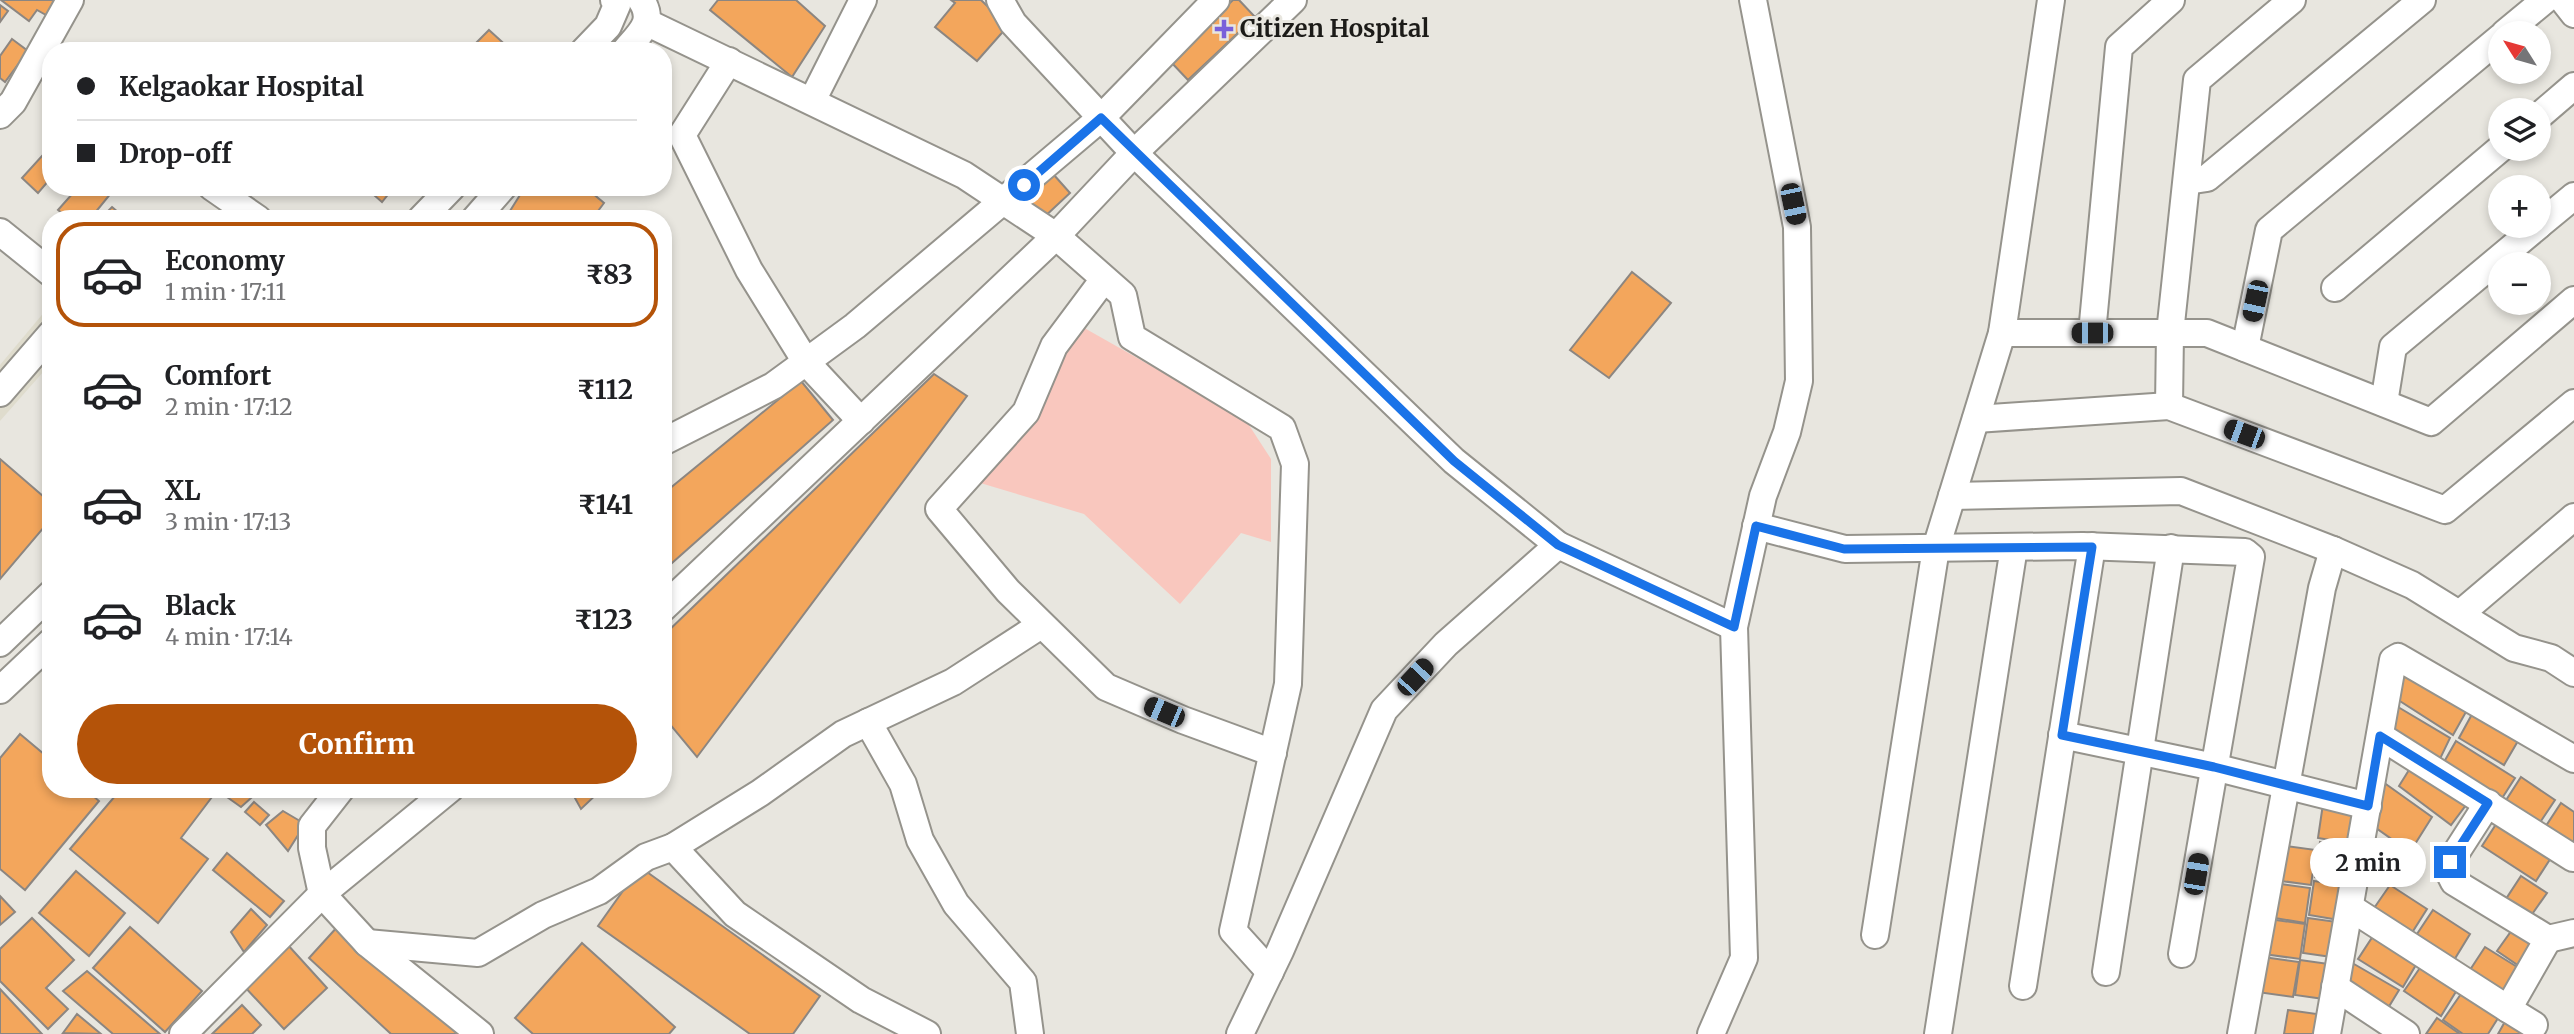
<!DOCTYPE html>
<html lang="en">
<head>
<meta charset="utf-8">
<style>
  :root { --surface:#fff; --page:#f6f6f6; --text:#202124; --muted:#757577; --line:#e0e0e0; --accent:#b45309 }
  body { margin:0; font-family:Merriweather,serif; background:var(--page); color:var(--text); height:100vh; display:flex; flex-direction:column; font-size:26px; white-space:nowrap }
  * { box-sizing:border-box; margin:0 }
  p { font-size:23px; color:var(--muted) }
  .icon { flex:none; width:38px; height:38px; fill:none; stroke:currentColor; stroke-width:2; stroke-linecap:round; stroke-linejoin:round }
  .map { position:relative; flex:1; overflow:hidden }
  .side { position:absolute; left:42px; top:210px; width:630px; height:588px; display:flex; flex-direction:column; background:var(--surface); border-radius:28px; box-shadow:0 4px 10px #0003 }
  .side>* { flex:none }
  .top-card { position:absolute; left:42px; top:42px; width:630px; height:154px; border-radius:28px; box-shadow:0 4px 10px #0003; display:grid; align-content:center; height:154px; padding:0 35px; background:var(--surface) }
  .needle { width:46px; rotate:307deg }
  .fabs { position:absolute; left:2488px; top:21px; display:grid; gap:14px }
  .fabs a { display:grid; place-items:center; width:63px; height:63px; border-radius:50%; background:var(--surface); box-shadow:0 4px 10px #0003; font-size:35px }
  .end { position:absolute; width:32px; height:32px; margin:-16px; border:9px solid #1a73e8; background:#fff; box-shadow:0 0 0 4px #fff }
  .from { border-radius:50% }
  .bubble { position:absolute; height:49px; border-radius:24px; background:var(--surface); box-shadow:0 4px 10px #0003; font-size:23px; font-weight:700; line-height:49px; text-align:center }
  .car { position:absolute; width:21px; height:42px; margin:-21px -10px; border-radius:9px; box-shadow:0 0 5px 2px #0007; background:linear-gradient(#222 24%,#8ab4d8 0 40%,#222 0 76%,#8ab4d8 0 86%,#222 0) }
  .top-card b { display:flex; align-items:center; gap:24px; height:66px; font-size:26px }
  .top-card b+b { border-top:2px solid var(--line) }
  .top-card i { width:18px; height:18px; background:var(--text) }
  ul { padding:12px 0 0; list-style:none }
  li { display:flex; align-items:center; gap:21px; height:105px; margin:0 14px 10px; padding:0 21px; border:4px solid transparent; border-radius:28px }
  li div { flex:1 }
  li b { display:block; font-size:26px }
  li em { font-style:normal; font-weight:700 }
  li.active { border-color:var(--accent) }
  li>.icon { width:63px; height:63px; stroke-width:1.5 }
  .cta { display:flex; gap:14px; margin-top:auto; padding:14px 35px }
  .cta a { flex:1; height:80px; border-radius:42px; background:var(--accent); color:#fff; font-size:28px; font-weight:700; line-height:80px; text-align:center }
  .map>svg:first-child { display:block }
  .built { fill:#dfdccd }
  .green { fill:#f9c7be }
  .building { fill:#f3a65c; stroke:#8c8681; stroke-width:2 }
  .lines { fill:none; stroke-linecap:round; stroke-linejoin:round }
  .minor-casing { stroke:#95938c; stroke-width:30 }
  .minor { stroke:#fff; stroke-width:26 }
  .route { stroke:#1a73e8; stroke-width:9 }
  .poi-dot { fill:#7960da; stroke:#e8e6df; stroke-width:2.5 }
  .labels { text-anchor:middle; stroke-width:6; stroke-linejoin:round; paint-order:stroke }
  .poi-label { font-size:24px; font-weight:bold; fill:#1c1b18; stroke:#e8e6df; text-anchor:start }
</style>
</head>
<body>
<div class="map">
<svg width="2574" height="1034" viewBox="0 0 2574 1034">
  <rect width="100%" height="100%" fill="#e8e6df"/>
  <!-- built -->
  <polygon class="built" points="51,304 51,363 0,421 0,365"/>
  <!-- green -->
  <polygon class="green" points="1072,321 1245,419 1271,459 1271,542 1241,533 1180,604 1084,514 977,482"/>
  <!-- building -->
  <g class="building">
    <polygon points="1,0 57,0 46,15 37,10 29,21"/>
    <polygon points="718,0 796,0 825,26 792,77 710,10"/>
    <polygon points="951,0 981,0 1008,26 977,61 935,27 955,3"/>
    <polygon points="1233,0 1239,0 1255,17 1188,80 1169,60"/>
    <polygon points="0,5 8,11 0,22"/>
    <polygon points="489,30 512,51 468,51"/>
    <polygon points="12,39 28,51 5,82 0,78 0,56"/>
    <polygon points="51,146 51,178 38,193 22,178"/>
    <polygon points="1054,175 1070,193 1041,220 1024,202"/>
    <polygon points="70,187 116,187 90,219 69,219 58,210 74,192"/>
    <polygon points="365,187 394,187 382,202"/>
    <polygon points="525,187 585,187 604,203 592,219 505,219"/>
    <polygon points="112,207 126,219 100,219"/>
    <polygon points="1632,272 1671,303 1609,378 1570,350"/>
    <polygon points="934,374 967,396 697,757 663,716 663,636"/>
    <polygon points="801,381 833,420 663,571 663,494"/>
    <polygon points="0,459 51,503 51,519 0,579"/>
    <polygon points="2409,669 2471,703 2453,735 2392,696"/>
    <polygon points="2393,704 2450,738 2437,765 2384,732"/>
    <polygon points="2476,707 2522,734 2504,765 2459,738"/>
    <polygon points="20,734 51,760 51,789 85,789 99,801 25,890 0,869 0,758"/>
    <polygon points="2456,741 2515,778 2499,803 2440,769"/>
    <polygon points="2414,762 2472,797 2451,825 2399,786"/>
    <polygon points="2521,777 2555,800 2535,830 2501,808"/>
    <polygon points="2383,782 2432,817 2410,852 2369,823"/>
    <polygon points="121,789 218,789 181,838 208,859 158,923 70,849"/>
    <polygon points="232,789 240,789 251,798 241,807 227,797"/>
    <polygon points="570,789 602,789 581,809"/>
    <polygon points="254,802 269,815 260,825 245,812"/>
    <polygon points="2561,803 2574,812 2574,852 2542,832"/>
    <polygon points="2323,804 2359,809 2354,844 2318,838"/>
    <polygon points="283,811 305,824 288,851 266,825"/>
    <polygon points="2502,815 2556,850 2536,881 2482,846"/>
    <polygon points="2320,842 2356,848 2351,882 2315,877"/>
    <polygon points="2279,845 2316,850 2311,885 2274,880"/>
    <polygon points="227,853 284,901 270,917 213,870"/>
    <polygon points="640,867 820,996 793,1034 750,1034 598,926"/>
    <polygon points="76,871 125,913 89,956 39,913"/>
    <polygon points="2521,876 2547,893 2528,920 2502,905"/>
    <polygon points="2314,881 2350,886 2345,921 2309,915"/>
    <polygon points="2274,883 2310,888 2305,923 2269,917"/>
    <polygon points="2390,885 2427,909 2408,939 2370,914"/>
    <polygon points="0,896 15,912 0,925"/>
    <polygon points="251,909 267,925 244,952 231,932"/>
    <polygon points="2433,910 2470,934 2451,965 2413,940"/>
    <polygon points="32,918 74,960 46,988 68,1009 48,1029 0,981 0,949"/>
    <polygon points="2308,918 2344,923 2339,958 2303,953"/>
    <polygon points="2269,919 2305,924 2300,959 2263,954"/>
    <polygon points="339,925 458,1034 391,1034 309,958"/>
    <polygon points="130,927 202,991 165,1032 93,968"/>
    <polygon points="2377,930 2420,958 2403,987 2358,959"/>
    <polygon points="2512,930 2539,950 2525,970 2497,951"/>
    <polygon points="582,943 675,1027 669,1034 533,1034 515,1018"/>
    <polygon points="287,944 327,988 284,1029 243,985"/>
    <polygon points="2485,947 2522,970 2503,1001 2466,976"/>
    <polygon points="2263,957 2299,962 2293,997 2257,992"/>
    <polygon points="2300,960 2336,965 2331,1000 2295,995"/>
    <polygon points="2424,962 2460,985 2441,1016 2404,991"/>
    <polygon points="2354,964 2399,990 2382,1018 2339,984"/>
    <polygon points="87,971 160,1034 113,1034 63,991"/>
    <polygon points="0,989 42,1034 0,1034"/>
    <polygon points="2463,991 2500,1015 2488,1034 2463,1034 2443,1020"/>
    <polygon points="242,1005 261,1025 252,1034 212,1034"/>
    <polygon points="2288,1010 2324,1015 2321,1034 2284,1034"/>
    <polygon points="77,1014 101,1034 63,1033"/>
    <polygon points="2437,1018 2460,1034 2426,1034"/>
    <polygon points="2507,1018 2529,1034 2498,1034"/>
  </g>
  <g class="lines">
    <!-- minor casing -->
    <g class="minor-casing">
      <g id="minor">
        <polyline points="1000,0 1013,23 1134,153 1454,461 1558,545 1734,627"/>
        <polyline points="2563,0 2574,14"/>
        <polyline points="648,23 964,175 1056,236 1123,295 1132,337 1282,428 1295,464 1288,684 1233,931 1270,972"/>
        <polyline points="2505,33 2545,0"/>
        <polyline points="584,51 608,26 617,5 614,0"/>
        <path d="M625 51C639 34 656 22 641 0"/>
        <polyline points="729,61 682,135 749,270 806,362 861,421"/>
        <polyline points="812,101 863,0"/>
        <polyline points="0,115 13,102 70,0"/>
        <polyline points="2539,116 2574,86"/>
        <polyline points="2187,181 2207,178 2422,0"/>
        <polyline points="212,187 258,219"/>
        <polyline points="421,219 452,187"/>
        <polyline points="475,219 503,187"/>
        <polyline points="2539,225 2574,196"/>
        <polyline points="0,232 51,273"/>
        <polyline points="1104,279 1054,346 1026,412 939,509 1008,591 1106,687 1183,720 1273,753"/>
        <polyline points="2335,288 2501,148"/>
        <polyline points="2002,333 2207,333 2431,422 2574,300"/>
        <polyline points="2092,333 2119,47 2171,0"/>
        <polyline points="2245,348 2269,230 2501,37"/>
        <polyline points="0,393 51,334"/>
        <polyline points="2384,403 2393,347 2538,226"/>
        <polyline points="2169,406 2170,333 2197,80 2292,0"/>
        <polyline points="1976,419 2169,406 2445,510 2574,403"/>
        <polyline points="663,442 773,386 855,326 1101,118 1216,0"/>
        <polyline points="1952,496 2181,491 2333,550 2412,585 2514,648 2551,658 2574,673"/>
        <polyline points="1756,526 1845,549 2083,546 2245,552 2251,557 2182,954"/>
        <polyline points="663,608 1056,236 1134,153 1293,0"/>
        <polyline points="2461,613 2574,517"/>
        <polyline points="0,643 51,594"/>
        <polyline points="0,690 51,642"/>
        <polyline points="868,722 903,784 920,840 956,904 1023,982 1030,1034"/>
        <polyline points="2062,735 2214,767 2368,806"/>
        <polyline points="2380,736 2573,858"/>
        <polyline points="341,789 312,826 312,848 322,894 367,943 480,1034"/>
        <polyline points="2488,803 2450,862 2449,872 2454,882 2548,939 2574,933"/>
        <polyline points="673,847 735,914 861,1000 927,1034"/>
        <polyline points="2351,908 2508,1009 2548,939"/>
        <polyline points="1875,935 1936,548 2002,333 2051,0"/>
        <polyline points="367,943 478,953 543,915 599,891 646,857 673,847 760,793 843,734 953,682 1041,625"/>
        <polyline points="2106,972 2171,548"/>
        <polyline points="2023,986 2092,546"/>
        <polyline points="2335,987 2406,1034"/>
        <polyline points="2508,1009 2534,1025"/>
        <polyline points="183,1034 322,894 450,789"/>
        <polyline points="1240,1034 1280,951 1384,710 1446,644 1558,545"/>
        <polyline points="1711,1034 1744,958 1734,627 1763,496 1787,432 1799,381 1797,227 1753,0"/>
        <polyline points="1938,1034 2014,547"/>
        <polyline points="2241,1034 2322,588 2333,550"/>
        <polyline points="2327,1034 2393,660 2398,657 2574,759"/>
      </g>
    </g>
    <!-- minor -->
    <use href="#minor" class="minor"/>
  </g>
  <g class="lines">
    <!-- route -->
    <polyline class="route" points="1024,185 1101,118 1454,461 1558,545 1734,627 1756,526 1844,549 2092,547 2062,735 2214,767 2368,806 2380,736 2488,803 2450,862"/>
  </g>
  <!-- markers -->
  <path class="poi-dot" d="M1220.5 18.5h7v7h7v7h-7v7h-7v-7h-7v-7h7z"/>
  <g class="labels">
    <!-- poi labels -->
    <g class="poi-label">
      <text x="1240" y="37">Citizen Hospital</text>
    </g>
  </g>
</svg>
<div class="fabs">
<a><svg class="needle" viewBox="-14 -14 28 28"><path d="M0-13l5 13h-10z" fill="#e53935"/><path d="M0 13l5-13h-10z" fill="#757577"/></svg></a>
<a><svg class="icon" aria-label="layers" viewBox="0 0 24 24"><path d="M12 4l9 5-9 5-9-5zM3 14l9 5 9-5"/></svg></a>
<a>+</a>
<a>−</a>
</div>
<i class="end from" style="left:1024px;top:185px"></i>
<i class="end" style="left:2450px;top:862px"></i>
<div class="bubble" style="left:2310px;top:838px;width:116px">2 min</div>
<i class="car" style="left:1793px;top:204px;rotate:168deg"></i>
<i class="car" style="left:2255px;top:301px;rotate:192deg"></i>
<i class="car" style="left:2092px;top:333px;rotate:270deg"></i>
<i class="car" style="left:2244px;top:434px;rotate:290deg"></i>
<i class="car" style="left:1415px;top:677px;rotate:43deg"></i>
<i class="car" style="left:1164px;top:712px;rotate:293deg"></i>
<i class="car" style="left:2196px;top:874px;rotate:10deg"></i>
<div class="top-card">
<b><i class="from"></i>Kelgaokar Hospital</b>
<b><i></i>Drop-off</b>
</div>
<section class="side">
<ul>
<li class="active"><svg class="icon" aria-label="car" viewBox="0 0 24 24"><path d="M5 17H2v-5l4-1 3-4h7l3 4 3 1v5h-3M9 17h6M6 11h13"/><circle cx="7" cy="17" r="2"/><circle cx="17" cy="17" r="2"/></svg><div><b>Economy</b><p>1 min · 17:11</p></div><em>₹83</em></li>
<li><svg class="icon" aria-label="car" viewBox="0 0 24 24"><path d="M5 17H2v-5l4-1 3-4h7l3 4 3 1v5h-3M9 17h6M6 11h13"/><circle cx="7" cy="17" r="2"/><circle cx="17" cy="17" r="2"/></svg><div><b>Comfort</b><p>2 min · 17:12</p></div><em>₹112</em></li>
<li><svg class="icon" aria-label="car" viewBox="0 0 24 24"><path d="M5 17H2v-5l4-1 3-4h7l3 4 3 1v5h-3M9 17h6M6 11h13"/><circle cx="7" cy="17" r="2"/><circle cx="17" cy="17" r="2"/></svg><div><b>XL</b><p>3 min · 17:13</p></div><em>₹141</em></li>
<li><svg class="icon" aria-label="car" viewBox="0 0 24 24"><path d="M5 17H2v-5l4-1 3-4h7l3 4 3 1v5h-3M9 17h6M6 11h13"/><circle cx="7" cy="17" r="2"/><circle cx="17" cy="17" r="2"/></svg><div><b>Black</b><p>4 min · 17:14</p></div><em>₹123</em></li>
</ul>
<div class="cta"><a>Confirm</a></div>
</section>
</div>
</body>
</html>
